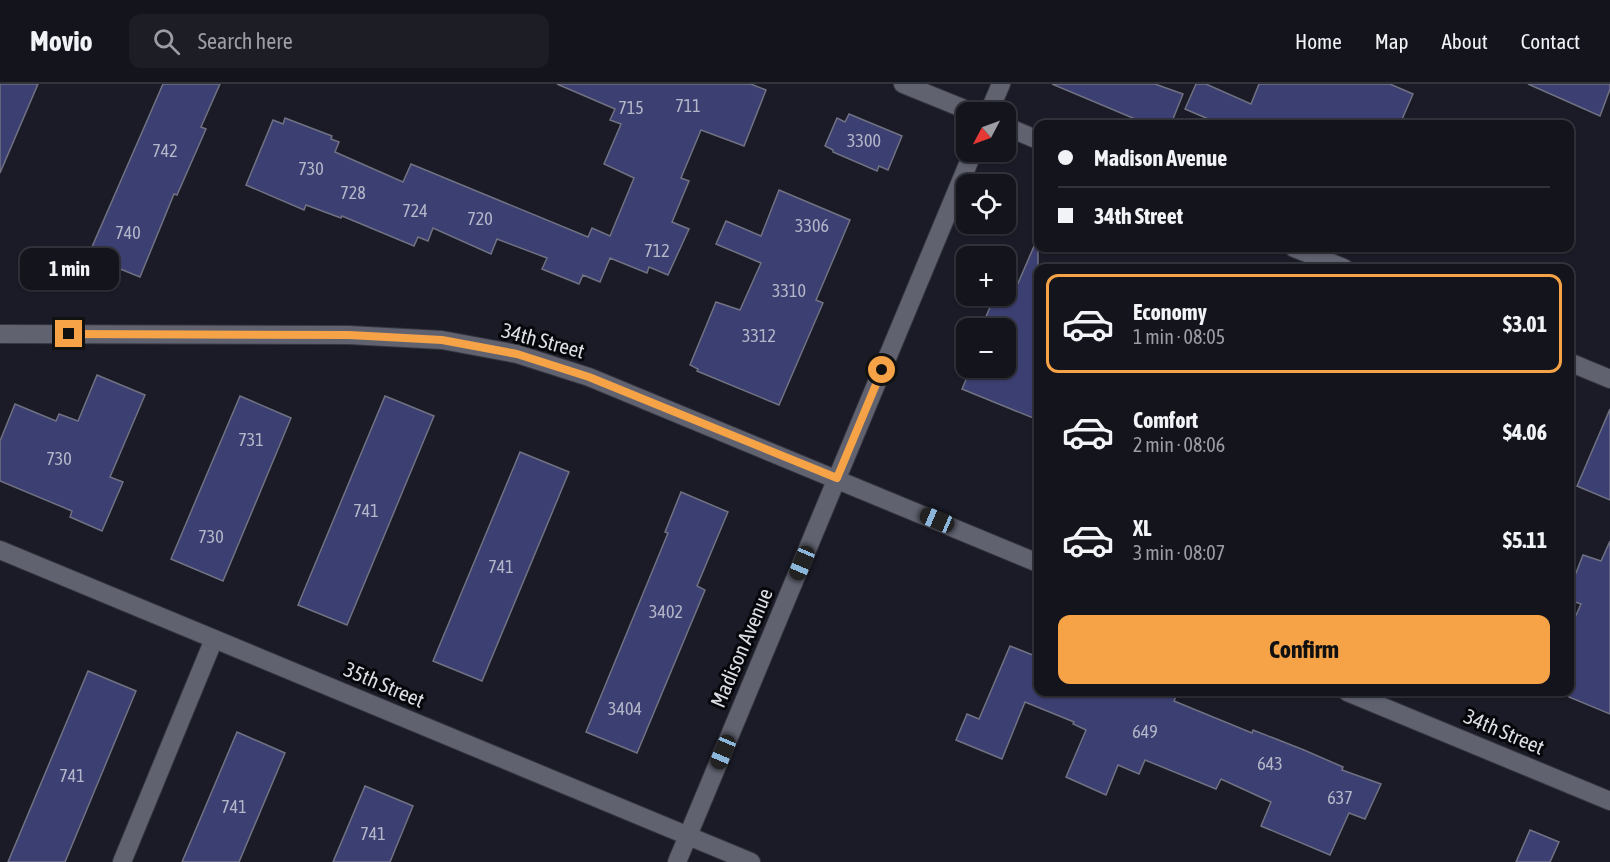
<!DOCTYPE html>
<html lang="en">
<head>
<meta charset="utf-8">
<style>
  :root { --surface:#14141d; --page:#1d1d26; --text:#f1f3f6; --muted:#9d9ea4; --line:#33333b; --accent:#f5a346 }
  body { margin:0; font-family:"Asap Condensed",sans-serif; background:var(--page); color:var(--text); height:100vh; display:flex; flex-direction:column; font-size:22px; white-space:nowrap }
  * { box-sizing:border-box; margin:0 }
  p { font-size:20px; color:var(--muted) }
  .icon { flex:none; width:33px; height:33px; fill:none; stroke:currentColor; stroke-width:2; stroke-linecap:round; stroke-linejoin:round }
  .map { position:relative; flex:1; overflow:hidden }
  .sheet { position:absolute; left:1034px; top:180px; width:540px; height:432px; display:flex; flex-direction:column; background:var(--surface); border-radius:12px; box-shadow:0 2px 4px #0004,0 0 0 2px var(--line) }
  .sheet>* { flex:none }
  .guide { position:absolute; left:1034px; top:36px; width:540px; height:132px; border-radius:12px; box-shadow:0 2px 4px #0004,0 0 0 2px var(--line); display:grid; align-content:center; height:132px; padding:0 24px; background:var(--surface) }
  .needle { width:39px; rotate:229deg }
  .tools { position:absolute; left:956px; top:18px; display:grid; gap:12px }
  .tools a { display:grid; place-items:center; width:60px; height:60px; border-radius:12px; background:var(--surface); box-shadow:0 2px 4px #0004,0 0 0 2px var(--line); font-size:30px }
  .end { position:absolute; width:27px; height:27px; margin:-14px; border:8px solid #f5a346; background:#111; box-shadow:0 0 0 3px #111 }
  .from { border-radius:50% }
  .bubble { position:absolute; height:42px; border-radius:12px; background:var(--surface); box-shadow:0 2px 4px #0004,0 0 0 2px var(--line); font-size:20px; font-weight:700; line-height:42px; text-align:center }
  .car { position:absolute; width:18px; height:36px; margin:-18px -9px; border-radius:8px; box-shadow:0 0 4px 2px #0007; background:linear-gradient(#222 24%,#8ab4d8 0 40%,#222 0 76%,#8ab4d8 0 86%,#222 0) }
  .guide b { display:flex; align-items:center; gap:21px; height:57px; font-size:22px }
  .guide b+b { border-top:2px solid var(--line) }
  .guide i { width:15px; height:15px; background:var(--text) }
  ul { padding:10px 0 0; list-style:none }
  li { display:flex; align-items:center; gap:18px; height:99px; margin:0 12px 9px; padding:0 12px; border:3px solid transparent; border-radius:12px }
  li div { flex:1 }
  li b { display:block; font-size:22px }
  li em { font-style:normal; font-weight:700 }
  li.selected { border-color:var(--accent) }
  li>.icon { width:54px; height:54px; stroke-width:1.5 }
  .button { display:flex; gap:12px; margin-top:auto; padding:12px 24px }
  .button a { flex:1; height:69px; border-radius:12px; background:var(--accent); color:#111; font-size:24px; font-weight:700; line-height:69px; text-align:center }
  header { display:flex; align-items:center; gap:36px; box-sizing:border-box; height:84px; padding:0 30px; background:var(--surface); border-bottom:2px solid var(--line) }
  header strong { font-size:28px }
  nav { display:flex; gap:33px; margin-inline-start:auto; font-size:21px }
  .search { width:420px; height:54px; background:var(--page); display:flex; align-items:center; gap:15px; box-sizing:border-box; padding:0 21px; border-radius:12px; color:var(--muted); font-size:22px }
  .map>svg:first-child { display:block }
  .building { fill:#3c3f71; stroke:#707282; stroke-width:1.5 }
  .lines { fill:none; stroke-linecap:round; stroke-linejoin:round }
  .service-casing { stroke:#35363f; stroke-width:20 }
  .minor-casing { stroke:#35363f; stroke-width:20 }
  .tertiary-casing { stroke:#35363f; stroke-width:20 }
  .service { stroke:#606270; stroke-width:18 }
  .minor { stroke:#606270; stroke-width:18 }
  .tertiary { stroke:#606270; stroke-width:18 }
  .route { stroke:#f5a346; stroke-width:8 }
  .labels { text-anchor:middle; stroke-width:6; stroke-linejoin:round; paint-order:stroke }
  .number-label { font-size:18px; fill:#b4b6c9 }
  .street-label { font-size:21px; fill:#dcdee6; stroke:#06070b }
</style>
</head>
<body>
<header>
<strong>Movio</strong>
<div class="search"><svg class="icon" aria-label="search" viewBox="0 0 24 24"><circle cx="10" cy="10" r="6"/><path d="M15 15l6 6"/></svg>Search here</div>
<nav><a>Home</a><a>Map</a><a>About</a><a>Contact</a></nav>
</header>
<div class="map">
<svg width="1610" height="778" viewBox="0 0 1610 778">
  <rect width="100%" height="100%" fill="#1a1b27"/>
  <!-- building -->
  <g class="building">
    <polygon points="0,0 38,0 0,89"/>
    <polygon points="163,0 220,0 201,43 206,45 177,111 174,110 140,193 88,172"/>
    <polygon points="557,0 751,0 766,6 744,62 701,46 681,94 689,97 672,138 689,145 668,191 649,183 647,189 610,174 600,198 583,191 579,200 542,185 547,174 497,155 491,170 433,144 428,157 418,153 414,162 342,132 341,134 306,121 304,126 246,101 273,36 283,40 285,34 332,52 331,55 339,58 335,68 403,98 411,80 588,153 592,144 610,152 634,94 604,80 621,40 610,36 615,25"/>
    <polygon points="1052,0 1155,0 1183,10 1171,40 1147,40"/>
    <polygon points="1196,0 1206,0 1251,20 1259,0 1390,0 1413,10 1400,40 1220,40 1185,25"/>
    <polygon points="1528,0 1610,0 1610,5 1600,32"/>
    <polygon points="849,30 902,52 888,86 879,82 877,87 833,68 833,66 825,62 837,34 845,38"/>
    <polygon points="779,106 850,136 816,216 823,219 779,321 697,287 698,285 690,281 716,218 740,226 761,179 716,160 726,137 761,152"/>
    <polygon points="1038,153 1038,336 962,305 970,286 964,284 966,279 966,284 1005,284 1005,244 981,244 995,212 1005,210 1012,213"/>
    <polygon points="97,291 145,311 110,393 123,398 102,447 70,433 72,427 0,397 0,357 15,320 56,337 59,330 78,337"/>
    <polygon points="240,312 291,334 223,497 171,475"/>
    <polygon points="385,312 434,332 347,541 298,521"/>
    <polygon points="1610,325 1610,416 1577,402"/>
    <polygon points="520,368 569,388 482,597 433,577"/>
    <polygon points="681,408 728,428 697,502 705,506 637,669 586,648 668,449 665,448"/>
    <polygon points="1610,457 1610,630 1569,613 1569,547 1581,520 1569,516 1569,507 1583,471 1601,477"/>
    <polygon points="1010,562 1038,573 1038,608 1178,608 1174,617 1252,649 1253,646 1304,666 1343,683 1342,686 1381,700 1365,735 1349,729 1330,771 1261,742 1271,718 1221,695 1216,705 1145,676 1139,690 1118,681 1106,711 1066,693 1086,646 1073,640 1074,638 1025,618 1002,675 956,656 967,630 979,635"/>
    <polygon points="88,587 136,607 65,778 8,778"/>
    <polygon points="237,648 285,669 239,778 182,778"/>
    <polygon points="365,702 413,722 390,778 333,778"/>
    <polygon points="1530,746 1559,758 1550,778 1516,778"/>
  </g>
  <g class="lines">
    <!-- service casing -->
    <g class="service-casing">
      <polyline id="service" points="122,778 214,555"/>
    </g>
    <!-- minor casing -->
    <g class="minor-casing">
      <g id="minor">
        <polyline points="903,0 972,28"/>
        <polyline points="1005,42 1038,56"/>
        <polyline points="1294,164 1344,184"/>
        <polyline points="0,250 349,251 442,256 517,270 589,293 1038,479"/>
        <polyline points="1569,278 1610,295"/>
        <polyline points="1347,608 1610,717"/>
      </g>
    </g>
    <!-- tertiary casing -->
    <g class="tertiary-casing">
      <g id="tertiary">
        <polyline points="989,28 1001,0"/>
        <polyline points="0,466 751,778"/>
        <polyline points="677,778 973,68"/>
      </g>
    </g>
    <!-- service -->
    <use href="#service" class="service"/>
    <!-- minor -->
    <use href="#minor" class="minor"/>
    <!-- tertiary -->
    <use href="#tertiary" class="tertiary"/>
  </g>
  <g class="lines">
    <!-- route -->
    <polyline class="route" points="69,250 349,251 442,256 517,270 589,293 837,394 882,286"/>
  </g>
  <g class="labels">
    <!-- number labels -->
    <g class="number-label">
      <text x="688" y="28">711</text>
      <text x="631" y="30">715</text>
      <text x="864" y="63">3300</text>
      <text x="165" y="73">742</text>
      <text x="311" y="91">730</text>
      <text x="353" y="115">728</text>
      <text x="415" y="133">724</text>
      <text x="480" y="141">720</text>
      <text x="812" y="148">3306</text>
      <text x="128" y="155">740</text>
      <text x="657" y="173">712</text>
      <text x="789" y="213">3310</text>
      <text x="759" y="258">3312</text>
      <text x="251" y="362">731</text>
      <text x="59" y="381">730</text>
      <text x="366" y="433">741</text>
      <text x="211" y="459">730</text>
      <text x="501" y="489">741</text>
      <text x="666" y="534">3402</text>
      <text x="625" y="631">3404</text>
      <text x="1145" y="654">649</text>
      <text x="1270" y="686">643</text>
      <text x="72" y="698">741</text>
      <text x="1340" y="720">637</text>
      <text x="234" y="729">741</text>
      <text x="373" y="756">741</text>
    </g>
    <!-- street labels -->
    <g class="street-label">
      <text transform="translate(543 257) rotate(15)" y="7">34th Street</text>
      <text transform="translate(742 564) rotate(-67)" y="7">Madison Avenue</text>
      <text transform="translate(384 601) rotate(23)" y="7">35th Street</text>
      <text transform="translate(1504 648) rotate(23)" y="7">34th Street</text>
    </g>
  </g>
</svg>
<div class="tools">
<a><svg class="needle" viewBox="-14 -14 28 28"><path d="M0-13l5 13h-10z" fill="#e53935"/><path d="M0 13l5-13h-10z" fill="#9d9ea4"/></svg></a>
<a><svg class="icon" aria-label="locate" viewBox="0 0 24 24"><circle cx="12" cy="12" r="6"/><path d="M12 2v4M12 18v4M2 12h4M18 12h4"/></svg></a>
<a>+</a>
<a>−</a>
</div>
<i class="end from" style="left:882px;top:286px"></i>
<i class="end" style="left:69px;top:250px"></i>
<div class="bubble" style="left:20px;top:164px;width:99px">1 min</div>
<i class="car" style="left:937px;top:436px;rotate:293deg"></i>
<i class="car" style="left:802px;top:479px;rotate:203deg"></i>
<i class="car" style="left:723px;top:668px;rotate:203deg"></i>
<div class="guide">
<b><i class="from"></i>Madison Avenue</b>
<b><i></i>34th Street</b>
</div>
<section class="sheet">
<ul>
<li class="selected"><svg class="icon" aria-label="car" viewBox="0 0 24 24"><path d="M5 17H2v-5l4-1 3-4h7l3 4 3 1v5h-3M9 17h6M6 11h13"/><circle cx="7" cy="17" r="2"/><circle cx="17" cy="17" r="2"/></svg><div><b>Economy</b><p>1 min · 08:05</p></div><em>$3.01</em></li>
<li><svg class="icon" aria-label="car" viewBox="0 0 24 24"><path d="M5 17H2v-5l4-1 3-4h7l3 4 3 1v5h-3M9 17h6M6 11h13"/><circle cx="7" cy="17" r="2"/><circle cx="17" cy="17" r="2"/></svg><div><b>Comfort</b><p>2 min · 08:06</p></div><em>$4.06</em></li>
<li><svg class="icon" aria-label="car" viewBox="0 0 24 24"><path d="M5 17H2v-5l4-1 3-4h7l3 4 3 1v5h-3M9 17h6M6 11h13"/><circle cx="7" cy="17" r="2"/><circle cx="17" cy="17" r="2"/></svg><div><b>XL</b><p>3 min · 08:07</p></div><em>$5.11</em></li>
</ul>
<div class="button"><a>Confirm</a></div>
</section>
</div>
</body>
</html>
